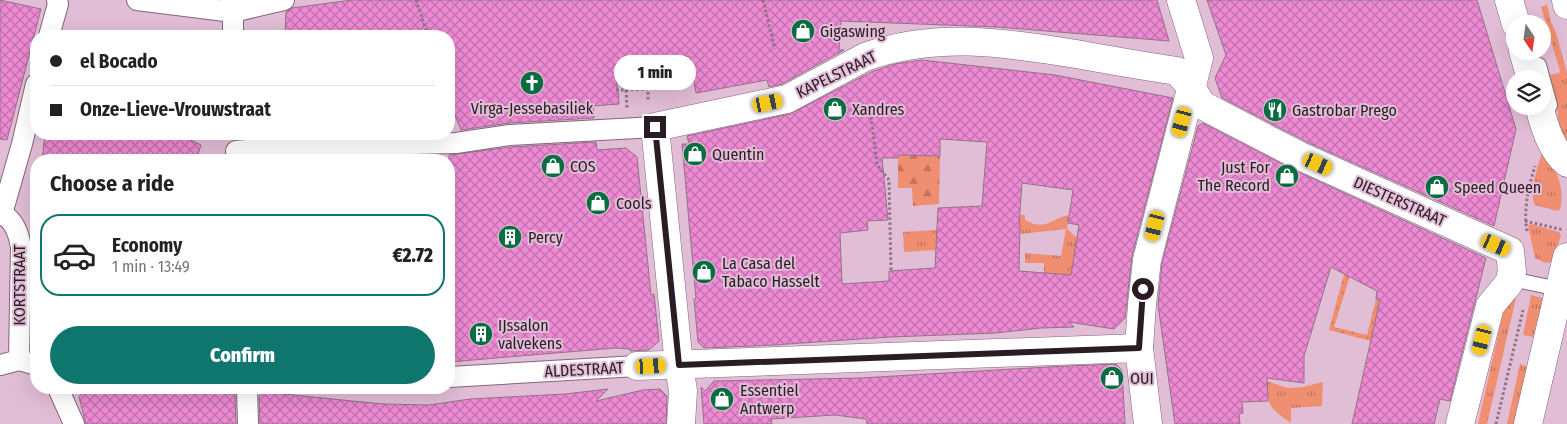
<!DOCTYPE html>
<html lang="en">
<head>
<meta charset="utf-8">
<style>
  :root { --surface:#fff; --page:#f6f6f6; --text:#222; --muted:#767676; --line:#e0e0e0; --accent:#0f766e }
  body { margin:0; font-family:"Fira Sans Condensed",sans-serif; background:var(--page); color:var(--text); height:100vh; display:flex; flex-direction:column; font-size:19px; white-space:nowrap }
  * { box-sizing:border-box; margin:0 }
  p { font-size:16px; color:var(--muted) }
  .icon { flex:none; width:28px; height:28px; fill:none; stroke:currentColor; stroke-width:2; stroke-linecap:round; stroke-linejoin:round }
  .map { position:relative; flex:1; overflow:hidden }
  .details { position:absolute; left:30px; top:154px; width:425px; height:240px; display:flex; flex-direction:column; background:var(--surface); border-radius:20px; box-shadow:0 5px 20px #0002 }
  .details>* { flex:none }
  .top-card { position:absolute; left:30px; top:30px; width:425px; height:110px; border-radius:20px; box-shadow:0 5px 20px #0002; display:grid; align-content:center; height:110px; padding:0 20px; background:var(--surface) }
  .needle { width:32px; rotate:167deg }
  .controls { position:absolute; left:1506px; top:15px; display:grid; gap:10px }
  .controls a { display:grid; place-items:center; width:45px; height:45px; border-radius:50%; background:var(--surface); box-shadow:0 5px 20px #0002; font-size:25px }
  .end { position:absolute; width:22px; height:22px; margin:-11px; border:6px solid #291c25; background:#fff; box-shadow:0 0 0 2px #fff }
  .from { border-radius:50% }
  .bubble { position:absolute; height:35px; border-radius:18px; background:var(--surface); box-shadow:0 5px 20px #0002; font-size:16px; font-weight:800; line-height:35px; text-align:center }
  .car { position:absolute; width:15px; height:30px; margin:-15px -8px; border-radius:6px; box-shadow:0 0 4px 1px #0007; background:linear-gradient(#f5c518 24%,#345 0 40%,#f5c518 0 76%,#345 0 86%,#f5c518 0) }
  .top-card b { display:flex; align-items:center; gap:18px; height:48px; font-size:19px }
  .top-card b+b { border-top:1px solid var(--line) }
  .top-card i { width:12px; height:12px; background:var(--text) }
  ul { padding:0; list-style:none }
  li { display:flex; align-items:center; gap:15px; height:82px; margin:0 10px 8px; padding:0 10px; border:2px solid transparent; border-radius:20px }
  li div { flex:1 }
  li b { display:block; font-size:19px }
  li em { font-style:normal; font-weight:800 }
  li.on { border-color:var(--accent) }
  li>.icon { width:45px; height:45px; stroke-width:1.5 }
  h2 { padding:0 20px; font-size:22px; line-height:60px }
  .primary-button { display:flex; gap:10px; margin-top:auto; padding:10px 20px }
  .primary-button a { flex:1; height:58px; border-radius:30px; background:var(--accent); color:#fff; font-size:20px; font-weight:800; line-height:58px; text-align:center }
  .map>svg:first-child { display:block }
  .grass { fill:url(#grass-tufts) }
  .forest { fill:url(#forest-firs) }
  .garden { fill:url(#garden-dots) }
  .building { fill:url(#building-cross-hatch); stroke:#927288; fill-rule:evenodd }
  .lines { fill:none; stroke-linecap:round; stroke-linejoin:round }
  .service-casing { stroke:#84657b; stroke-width:16 }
  .pedestrian-casing { stroke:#84657b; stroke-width:22 }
  .minor-casing { stroke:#84657b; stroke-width:29 }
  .secondary-casing { stroke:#84657b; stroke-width:29 }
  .path { stroke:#8d7385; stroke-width:3; stroke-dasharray:2.5 2.5; stroke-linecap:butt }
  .service { stroke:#fff; stroke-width:14 }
  .pedestrian { stroke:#fff; stroke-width:20 }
  .minor { stroke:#fff; stroke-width:28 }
  .secondary { stroke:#fff; stroke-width:28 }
  .route { stroke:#291c25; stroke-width:6 }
  .labels { text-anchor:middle; stroke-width:4; stroke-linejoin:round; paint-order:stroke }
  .poi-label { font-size:16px; fill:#291c25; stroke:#e1bdd6; text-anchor:start }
  .street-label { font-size:16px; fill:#291c25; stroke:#e1bdd6 }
</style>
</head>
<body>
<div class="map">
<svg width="1567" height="424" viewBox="0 0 1567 424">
  <defs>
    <pattern id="grass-tufts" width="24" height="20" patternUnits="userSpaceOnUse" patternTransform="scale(1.25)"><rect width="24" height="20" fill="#f08e71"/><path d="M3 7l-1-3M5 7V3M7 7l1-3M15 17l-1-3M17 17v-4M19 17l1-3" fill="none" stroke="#c2735d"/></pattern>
    <pattern id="forest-firs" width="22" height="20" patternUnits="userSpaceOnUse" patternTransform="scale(1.25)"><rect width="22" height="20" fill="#f08e71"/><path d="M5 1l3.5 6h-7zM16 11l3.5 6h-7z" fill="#c2735d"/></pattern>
    <pattern id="garden-dots" width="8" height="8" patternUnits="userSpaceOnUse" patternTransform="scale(1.25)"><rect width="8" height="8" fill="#f08e71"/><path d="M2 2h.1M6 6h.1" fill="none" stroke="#c2735d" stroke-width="1.8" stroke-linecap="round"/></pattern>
    <pattern id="building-cross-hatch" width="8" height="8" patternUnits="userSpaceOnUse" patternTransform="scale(1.25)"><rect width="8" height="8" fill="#ee8ad4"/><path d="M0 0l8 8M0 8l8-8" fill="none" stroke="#c170ac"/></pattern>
  </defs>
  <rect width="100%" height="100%" fill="#e1bdd6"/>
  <!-- grass -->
  <g class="grass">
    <polygon points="1547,5 1551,22 1556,33 1567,72 1567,151 1557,122 1558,113 1550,75 1559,73 1560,71 1541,7"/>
    <path d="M1543 149C1555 169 1566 186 1560 210L1557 211 1535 205C1528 192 1539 163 1543 149Z"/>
    <path d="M1014 215H1025V220C1046 232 1051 218 1069 215L1067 229 1077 238 1071 275 1044 273V263H1025V253L1061 256 1066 229 1020 234V225L1005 224Z"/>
    <polygon points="1531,224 1559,232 1561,236 1552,262 1545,263 1535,258 1528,226"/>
    <polygon points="937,230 937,250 904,252 903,232"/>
    <polygon points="1507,295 1516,298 1487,424 1478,424"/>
    <polygon points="1531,295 1543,298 1533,337 1523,335"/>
    <polygon points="1520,364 1528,367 1514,424 1507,424"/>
    <path d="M1267 381 1287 388 1303 387 1323 382 1322 406 1291 408V423C1269 408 1268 407 1267 381Z"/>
  </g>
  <!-- forest -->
  <polygon class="forest" points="898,127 923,156 940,156 939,204 913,206 912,188 898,188"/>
  <!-- garden -->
  <polygon class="garden" points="1344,274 1350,276 1334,327 1367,335 1376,299 1380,300 1371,341 1329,330"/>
  <!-- building -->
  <g class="building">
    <polygon points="0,0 41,9 7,140 0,139"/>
    <polygon points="352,0 1157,0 1169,41 997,27 841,21 839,50 844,50 782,84 769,87 767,80 696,93 689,56 615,75 618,89 619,104 593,106 594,118 509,123 461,130 450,103 449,87 449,36 285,36 286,12 292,8"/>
    <polygon points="1207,0 1477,0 1516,129 1494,226 1307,142 1222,98 1215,78 1226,55"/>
    <path d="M922 60 1055 75 1173 98 1132 256 1125 318 1114 329 1069 322 1074 327 1041 328 996 333 890 337 773 345 704 348 698 342 694 299H696L682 144H689L687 136 790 114 871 72 895 64ZM940 139 987 142 982 206 938 208 935 268 889 271V281L842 284 840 233 868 230 867 221 888 220 882 158H898V155L940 156ZM1022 183 1073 190 1068 223 1079 225 1071 275 1019 271 1020 225H1019Z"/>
    <polygon points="1203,123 1294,170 1486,258 1450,401 1440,399 1434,424 1352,424 1380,300 1376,299 1377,291 1331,267 1304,356 1304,383 1267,378 1268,401 1242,402 1243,413 1239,414 1240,424 1175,424 1158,305 1162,263 1198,126"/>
    <polygon points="45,134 178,134 201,145 196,160 42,160"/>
    <polygon points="596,142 597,150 626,148 637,157 651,295 654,294 659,341 649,350 630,351 630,349 615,348 449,362 449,155 511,147"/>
    <polygon points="1116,364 1122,370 1125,424 867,424 866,419 835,415 771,419 772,424 704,424 701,387 705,391 714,381 861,378 1048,367"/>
    <polygon points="270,388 274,393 352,401 384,404 429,405 470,399 565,394 608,389 596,401 643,390 660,389 667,396 666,424 260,424 259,396"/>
    <polygon points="85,389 235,394 236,424 86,424 79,397"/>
  </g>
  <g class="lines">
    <!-- service casing -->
    <g class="service-casing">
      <g id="service">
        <polyline points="1539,65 1550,105 1546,113"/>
        <polyline points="1512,272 1521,281 1559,289"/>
      </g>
    </g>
    <!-- pedestrian casing -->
    <g class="pedestrian-casing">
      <g id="pedestrian">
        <polyline points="137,0 233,12 284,0"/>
        <polyline points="230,1 233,12 233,36"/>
        <polyline points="49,36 58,4 57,0"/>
        <polyline points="236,151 278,147 456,143 510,135 655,127"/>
        <path d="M0 212C3 215 7 217 10 220 17 228 19 237 21 247L19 360"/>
        <polyline points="2,214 22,144 36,84"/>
        <polyline points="0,365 19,360 36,365"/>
        <polyline points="449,377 637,366"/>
        <polyline points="58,388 74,424"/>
        <polyline points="247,388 248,424"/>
      </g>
    </g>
    <!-- minor casing -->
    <g class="minor-casing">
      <g id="minor">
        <polyline points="1509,0 1516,24"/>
        <polyline points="1523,51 1531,79"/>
        <path d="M1539 106C1544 125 1551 150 1567 163"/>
        <polyline points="637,366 1139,348"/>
        <path d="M681 424 683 391 679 365 655 127 787 99 865 57C935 32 1004 42 1076 54 1109 60 1143 66 1177 71L1191 87 1202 105 1221 115 1300 156 1510 251 1512 272 1509 283 1490 306 1460 424"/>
        <polyline points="1148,424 1139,348 1142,304 1147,260 1199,58 1181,0"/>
      </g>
    </g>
    <!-- secondary casing -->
    <g class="secondary-casing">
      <g id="secondary">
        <polyline points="1566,0 1567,5"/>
        <polyline points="1528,424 1567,257"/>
      </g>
    </g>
    <!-- path -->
    <g class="path">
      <polyline points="416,0 428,36"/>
      <polyline points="763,0 775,49"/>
      <polyline points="616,90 626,90 627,108"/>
      <polyline points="626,90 648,89 648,101"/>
      <polyline points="870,107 877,165 889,180 891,271"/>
      <polyline points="449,113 451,121"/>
      <polyline points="1525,221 1564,230"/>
      <path d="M1527 231C1523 209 1529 186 1535 166"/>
      <polyline points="1496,424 1523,310"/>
    </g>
    <!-- service -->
    <use href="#service" class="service"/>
    <!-- pedestrian -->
    <use href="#pedestrian" class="pedestrian"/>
    <!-- minor -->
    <use href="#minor" class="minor"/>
    <!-- secondary -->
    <use href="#secondary" class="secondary"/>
  </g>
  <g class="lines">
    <!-- route -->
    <polyline class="route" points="655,127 679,365 1139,348 1143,289"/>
  </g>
  <!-- icons -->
  <defs>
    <g id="shop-disc" transform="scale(1.25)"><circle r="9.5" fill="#0a6d42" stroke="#e1bdd6"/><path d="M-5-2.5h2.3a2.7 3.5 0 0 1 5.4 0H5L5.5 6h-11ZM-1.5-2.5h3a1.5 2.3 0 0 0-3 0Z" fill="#fff"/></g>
    <g id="church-disc" transform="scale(1.25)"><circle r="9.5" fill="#0a6d42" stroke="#e1bdd6"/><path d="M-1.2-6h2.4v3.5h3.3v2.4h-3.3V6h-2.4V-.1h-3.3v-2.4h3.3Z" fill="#fff"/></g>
    <g id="restaurant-disc" transform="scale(1.25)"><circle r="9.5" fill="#0a6d42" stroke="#e1bdd6"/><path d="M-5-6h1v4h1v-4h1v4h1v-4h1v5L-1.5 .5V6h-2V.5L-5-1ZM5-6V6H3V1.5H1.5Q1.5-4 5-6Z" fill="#fff"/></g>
    <g id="building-disc" transform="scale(1.25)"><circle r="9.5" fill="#0a6d42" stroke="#e1bdd6"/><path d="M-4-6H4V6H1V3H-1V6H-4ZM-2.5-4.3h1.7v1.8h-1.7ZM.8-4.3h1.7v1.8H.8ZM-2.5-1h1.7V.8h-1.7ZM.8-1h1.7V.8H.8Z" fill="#fff"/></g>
  </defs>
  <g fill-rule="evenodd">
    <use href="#shop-disc" x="803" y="31"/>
    <use href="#church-disc" x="532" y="83"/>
    <use href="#shop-disc" x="835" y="109"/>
    <use href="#restaurant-disc" x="1275" y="110"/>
    <use href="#shop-disc" x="695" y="154"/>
    <use href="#shop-disc" x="553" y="166"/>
    <use href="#shop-disc" x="1287" y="176"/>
    <use href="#shop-disc" x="1437" y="187"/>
    <use href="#shop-disc" x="598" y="203"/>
    <use href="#building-disc" x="510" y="237"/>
    <use href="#shop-disc" x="704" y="272"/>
    <use href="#building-disc" x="481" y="334"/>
    <use href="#shop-disc" x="1112" y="378"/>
    <use href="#shop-disc" x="722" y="399"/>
  </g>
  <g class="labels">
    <!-- poi labels -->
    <g class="poi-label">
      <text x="820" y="37">Gigaswing</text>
      <text x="532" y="114" text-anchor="middle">Virga-Jessebasiliek</text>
      <text x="852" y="115">Xandres</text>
      <text x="1292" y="116">Gastrobar Prego</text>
      <text x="712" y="160">Quentin</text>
      <text x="570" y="172">COS</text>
      <text x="1270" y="173" text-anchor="end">Just For<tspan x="1270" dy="18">The Record</tspan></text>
      <text x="1454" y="193">Speed Queen</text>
      <text x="616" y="209">Cools</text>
      <text x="528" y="243">Percy</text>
      <text x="722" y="269">La Casa del<tspan x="722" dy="18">Tabaco Hasselt</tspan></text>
      <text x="498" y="331">IJssalon<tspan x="498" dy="18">valvekens</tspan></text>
      <text x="1130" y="384">OUI</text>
      <text x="740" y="396">Essentiel<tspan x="740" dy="18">Antwerp</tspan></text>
    </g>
    <!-- street labels -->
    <g class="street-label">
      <text transform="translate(836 74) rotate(-26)" y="6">KAPELSTRAAT</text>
      <text transform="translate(1400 201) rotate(24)" y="6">DIESTERSTRAAT</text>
      <text transform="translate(19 285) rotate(-90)" y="6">KORTSTRAAT</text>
      <text transform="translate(584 369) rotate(-3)" y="6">ALDESTRAAT</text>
    </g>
  </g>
</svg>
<div class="controls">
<a><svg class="needle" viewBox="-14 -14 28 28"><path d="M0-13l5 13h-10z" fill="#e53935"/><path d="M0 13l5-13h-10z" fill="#767676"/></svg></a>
<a><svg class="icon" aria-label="layers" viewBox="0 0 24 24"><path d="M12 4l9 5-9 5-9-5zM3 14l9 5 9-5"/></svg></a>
</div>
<i class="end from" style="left:1143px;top:289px"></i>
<i class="end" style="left:655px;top:127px"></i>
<div class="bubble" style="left:614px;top:55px;width:82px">1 min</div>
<i class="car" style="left:768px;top:103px;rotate:78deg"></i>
<i class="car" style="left:1182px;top:122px;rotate:195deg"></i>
<i class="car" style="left:1318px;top:164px;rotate:114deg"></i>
<i class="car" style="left:1155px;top:226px;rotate:194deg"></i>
<i class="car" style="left:1496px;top:245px;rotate:114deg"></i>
<i class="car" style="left:1482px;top:340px;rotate:194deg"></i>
<i class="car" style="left:651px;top:366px;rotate:87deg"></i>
<div class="top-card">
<b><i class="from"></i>el Bocado</b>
<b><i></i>Onze-Lieve-Vrouwstraat</b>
</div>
<section class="details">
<h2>Choose a ride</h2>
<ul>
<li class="on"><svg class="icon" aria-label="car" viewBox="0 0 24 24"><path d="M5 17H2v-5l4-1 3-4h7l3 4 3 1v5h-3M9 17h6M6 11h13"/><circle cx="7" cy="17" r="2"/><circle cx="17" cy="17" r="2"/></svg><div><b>Economy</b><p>1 min · 13:49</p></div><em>€2.72</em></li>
</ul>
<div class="primary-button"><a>Confirm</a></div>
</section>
</div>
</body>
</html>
